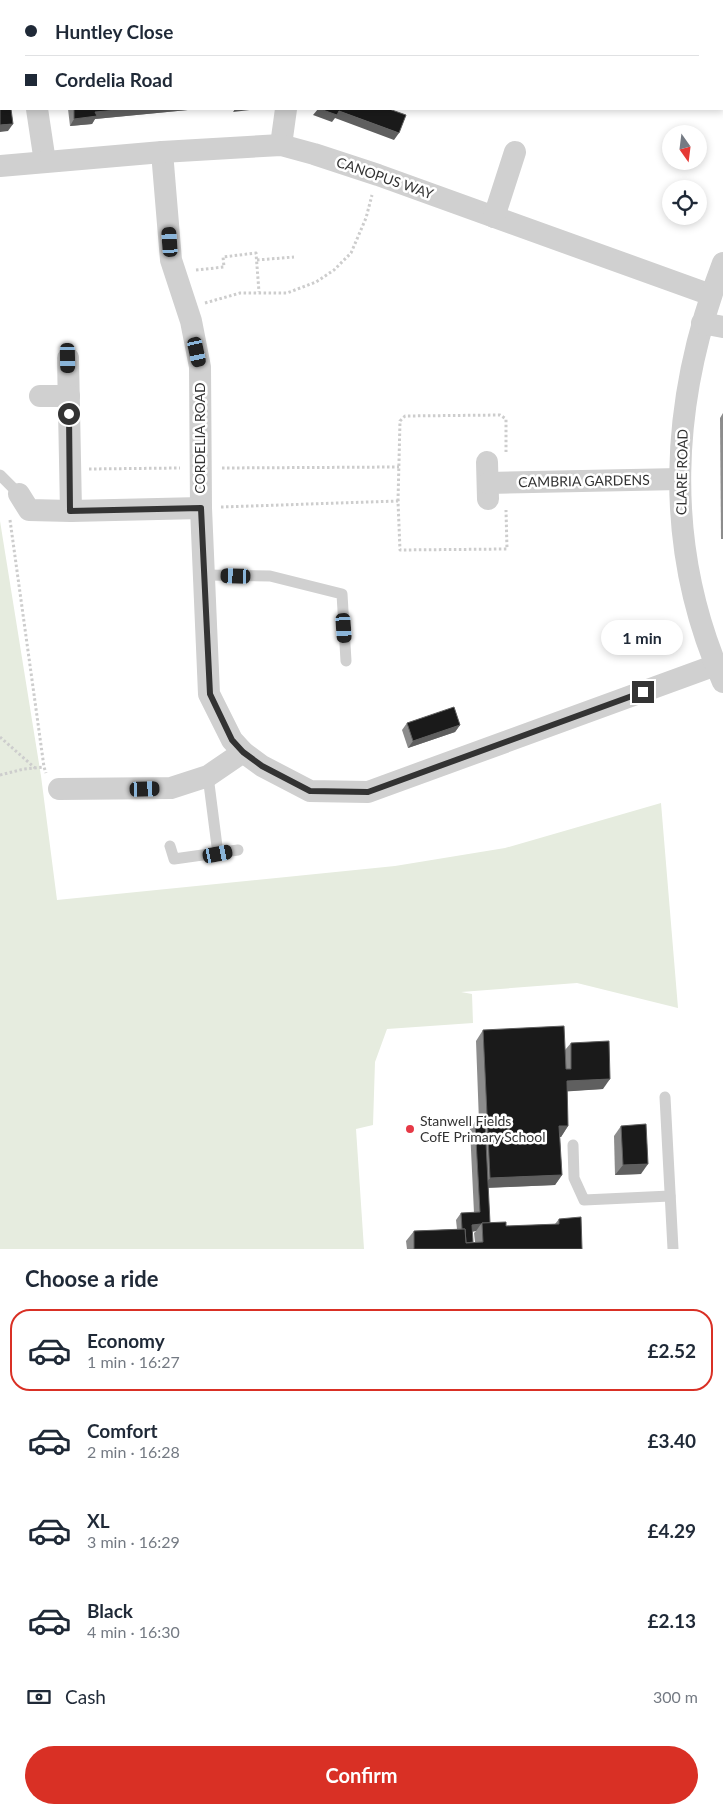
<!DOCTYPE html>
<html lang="en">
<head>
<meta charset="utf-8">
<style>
  :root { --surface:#fff; --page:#f6f6f7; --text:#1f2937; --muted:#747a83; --line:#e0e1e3; --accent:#d93025 }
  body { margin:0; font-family:Lato,sans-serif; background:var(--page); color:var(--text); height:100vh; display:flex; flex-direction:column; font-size:19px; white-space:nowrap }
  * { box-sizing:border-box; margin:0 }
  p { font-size:16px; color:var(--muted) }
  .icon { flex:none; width:28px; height:28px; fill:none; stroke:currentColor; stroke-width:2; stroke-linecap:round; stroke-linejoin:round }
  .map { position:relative; height:1249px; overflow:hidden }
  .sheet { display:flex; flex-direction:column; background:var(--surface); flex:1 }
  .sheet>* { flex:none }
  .top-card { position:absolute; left:0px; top:0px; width:724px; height:110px; box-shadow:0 2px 8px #0003; display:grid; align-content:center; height:110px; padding:0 25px; background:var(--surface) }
  .needle { width:32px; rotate:166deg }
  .buttons { position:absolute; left:662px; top:125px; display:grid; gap:10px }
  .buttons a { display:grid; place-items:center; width:45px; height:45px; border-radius:50%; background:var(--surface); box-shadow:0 2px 8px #0003; font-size:25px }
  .end { position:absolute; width:22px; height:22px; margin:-11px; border:6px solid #333; background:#fff; box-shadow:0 0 0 2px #fff }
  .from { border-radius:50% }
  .bubble { position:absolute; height:35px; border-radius:18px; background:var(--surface); box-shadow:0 2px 8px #0003; font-size:16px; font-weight:700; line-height:35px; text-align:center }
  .car { position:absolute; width:15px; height:30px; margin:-15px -8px; border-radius:6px; box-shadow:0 0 4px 1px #0007; background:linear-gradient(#222 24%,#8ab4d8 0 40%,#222 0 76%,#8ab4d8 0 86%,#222 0) }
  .top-card b { display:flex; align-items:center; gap:18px; height:48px; font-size:19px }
  .top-card b+b { border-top:1px solid var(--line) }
  .top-card i { width:12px; height:12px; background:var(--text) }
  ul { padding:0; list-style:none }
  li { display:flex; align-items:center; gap:15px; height:82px; margin:0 10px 8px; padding:0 15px; border:2px solid transparent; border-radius:20px }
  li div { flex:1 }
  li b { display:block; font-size:19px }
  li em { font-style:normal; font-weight:700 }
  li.on { border-color:var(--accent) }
  li>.icon { width:45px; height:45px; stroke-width:1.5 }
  h2 { padding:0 25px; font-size:22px; line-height:60px }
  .pay { display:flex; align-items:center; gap:12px; height:55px; padding:0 25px; font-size:19px }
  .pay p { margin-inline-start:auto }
  .action { display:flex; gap:10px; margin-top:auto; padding:10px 25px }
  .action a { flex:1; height:58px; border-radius:30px; background:var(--accent); color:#fff; font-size:20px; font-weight:700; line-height:58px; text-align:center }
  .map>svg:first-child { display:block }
  .green { fill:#e6ecdf }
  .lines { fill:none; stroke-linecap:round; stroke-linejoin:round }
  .path { stroke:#cdcdcd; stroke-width:3; stroke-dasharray:2.5 2.5; stroke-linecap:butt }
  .service { stroke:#d0d0d0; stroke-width:11 }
  .minor { stroke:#d0d0d0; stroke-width:22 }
  .wall { fill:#8c8c8c; fill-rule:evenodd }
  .shaded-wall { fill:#5f5f5f }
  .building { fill:#1a1a1a; stroke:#5f5f5f }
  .route { stroke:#333; stroke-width:6 }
  .poi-dot { fill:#e63946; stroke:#fff; stroke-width:2 }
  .labels { text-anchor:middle; stroke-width:5; stroke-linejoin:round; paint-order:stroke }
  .street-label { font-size:14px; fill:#333; stroke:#fff }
  .poi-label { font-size:14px; fill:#333; stroke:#fff; text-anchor:start }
</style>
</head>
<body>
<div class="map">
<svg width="723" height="1249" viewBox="0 0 723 1249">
  <rect width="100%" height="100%" fill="#fff"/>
  <!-- green -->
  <polygon class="green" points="0,521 41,776 57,900 395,866 505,848 661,803 678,1008 577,983 461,992 472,994 473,1023 387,1029 375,1062 373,1125 356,1129 364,1249 0,1249"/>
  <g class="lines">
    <!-- path -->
    <g class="path">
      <polyline points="671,0 672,1"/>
      <polyline points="722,50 723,50"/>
      <polyline points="257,260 294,257"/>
      <polyline points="196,270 224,267 223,257 256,253 259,292"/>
      <polyline points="205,303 240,293 287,293 316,282 334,270 351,253 366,218 372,195"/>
      <polyline points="222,468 399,467"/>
      <polyline points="89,469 180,468"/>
      <polyline points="398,501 400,421 405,416 500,415 506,419 506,452"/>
      <polyline points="221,507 398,501 400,550 507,549 506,510"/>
      <polyline points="10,520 44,767 46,773"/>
      <polyline points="0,737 35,768"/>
      <polyline points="0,775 24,769 44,767"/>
    </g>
    <!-- service -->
    <g class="service">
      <polyline points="488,1 489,0"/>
      <polyline points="0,475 19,494"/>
      <polyline points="204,575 270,576 342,594 346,661"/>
      <polyline points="208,776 218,854"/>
      <polyline points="170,846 174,859 238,850"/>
      <polyline points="665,1097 673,1249"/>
      <polyline points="573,1145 574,1178 584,1200 670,1196"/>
    </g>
    <!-- minor -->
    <g class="minor">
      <polyline points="23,0 23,1"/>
      <polyline points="301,1 301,0"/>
      <polyline points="37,109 45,162"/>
      <polyline points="281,145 286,109"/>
      <polyline points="162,152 171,260 191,321 200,367 201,508 209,694 232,740 243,752 262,766 310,791 368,792 716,665"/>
      <polyline points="0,166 162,152 281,145 314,154 378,175 711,295"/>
      <polyline points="494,217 515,152"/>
      <path d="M723 263C670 400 662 545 723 682"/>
      <polyline points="702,323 723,327"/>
      <polyline points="68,358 71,511"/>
      <polyline points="40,396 69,396"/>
      <polyline points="487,462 488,499"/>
      <polyline points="488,483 680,479"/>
      <polyline points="19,494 29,510 71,511 201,508"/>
      <polyline points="59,789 171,788 208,776 243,752"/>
    </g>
  </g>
  <!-- wall -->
  <g class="wall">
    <polygon points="68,109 198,109 95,119 92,124 70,126"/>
    <polygon points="723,413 723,539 721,539 720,418"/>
    <polygon points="407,723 460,725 455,732 408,748 402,730"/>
    <path d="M483 1030 565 1050 571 1043 603 1089 567 1091 568 1126 561 1137H560L562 1175 555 1185 488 1188 490 1223 506 1226 555 1224 559 1219 582 1249H407L406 1241 414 1231 457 1229 456 1220 461 1213H474L470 1129 475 1122H479L476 1041ZM476 1231 474 1233 475 1242H473L472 1232Z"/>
    <polygon points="621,1126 641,1174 615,1175 614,1136"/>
  </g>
  <!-- shaded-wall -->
  <g class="shaded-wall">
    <polygon points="129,109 198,109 95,119 92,124 70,126 74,119 95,112"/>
    <polygon points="235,109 257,109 233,112"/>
    <polygon points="318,109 339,111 399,133 394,140 335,118 332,122 313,115"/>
    <polygon points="13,124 8,131 0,132 0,125"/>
    <polygon points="460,725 455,732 408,748 413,741"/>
    <polygon points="610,1079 603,1089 559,1092 567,1081"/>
    <polygon points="559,1126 568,1126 561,1137 552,1136"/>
    <polygon points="648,1164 641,1174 615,1175 623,1165"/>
    <polygon points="562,1175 555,1185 482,1188 490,1178"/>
    <polygon points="481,1224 476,1231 467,1232 472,1225"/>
  </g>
  <!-- building -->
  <g class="building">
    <polygon points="67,0 82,0 82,1 60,1"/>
    <polygon points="0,24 1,31 1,65 0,65"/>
    <polygon points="0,100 1,100 1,109 11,109 13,124 0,125"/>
    <polygon points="74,109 129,109 95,112 97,116 74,119"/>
    <polygon points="320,109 389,109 406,115 399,133 339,111 337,115"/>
    <polygon points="454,707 460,725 413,741 407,723"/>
    <polygon points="564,1026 566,1069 571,1069 571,1043 609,1041 610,1079 567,1081 568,1126 559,1126 562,1175 490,1178 483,1030"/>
    <polygon points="475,1122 485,1122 490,1223 482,1223 481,1224 472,1225 473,1242 466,1243 465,1229 462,1229 461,1213 480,1212"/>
    <polygon points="646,1124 648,1164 623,1165 621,1126"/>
    <polygon points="581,1217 582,1249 414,1249 414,1231 465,1229 466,1243 483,1242 482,1223 506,1222 506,1226 559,1224 559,1219"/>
  </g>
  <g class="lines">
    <!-- route -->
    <polyline class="route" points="69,414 70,511 201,508 210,694 232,740 243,752 262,766 310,791 368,792 643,692"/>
  </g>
  <!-- markers -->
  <circle class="poi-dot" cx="410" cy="1129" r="5"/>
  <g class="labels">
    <!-- street labels -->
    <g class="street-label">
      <text transform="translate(385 178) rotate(19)" y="5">CANOPUS WAY</text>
      <text transform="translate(200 438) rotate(-90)" y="5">CORDELIA ROAD</text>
      <text transform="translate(682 472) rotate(-89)" y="5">CLARE ROAD</text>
      <text transform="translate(584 481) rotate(-1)" y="5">CAMBRIA GARDENS</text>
    </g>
    <!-- poi labels -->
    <g class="poi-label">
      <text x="420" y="1126">Stanwell Fields<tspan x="420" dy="16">CofE Primary School</tspan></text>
    </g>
  </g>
</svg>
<div class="buttons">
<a><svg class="needle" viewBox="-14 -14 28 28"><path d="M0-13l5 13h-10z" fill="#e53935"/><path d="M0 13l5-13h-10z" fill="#747a83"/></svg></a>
<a><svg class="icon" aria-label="locate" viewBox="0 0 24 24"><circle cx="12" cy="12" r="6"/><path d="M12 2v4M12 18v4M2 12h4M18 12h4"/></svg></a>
</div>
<i class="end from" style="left:69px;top:414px"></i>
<i class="end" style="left:643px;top:692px"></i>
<div class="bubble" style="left:601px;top:620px;width:82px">1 min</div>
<i class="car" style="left:170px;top:242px;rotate:356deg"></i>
<i class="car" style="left:197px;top:352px;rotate:168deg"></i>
<i class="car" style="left:68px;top:358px;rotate:179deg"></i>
<i class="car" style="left:236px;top:576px;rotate:272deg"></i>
<i class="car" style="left:344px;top:628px;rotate:176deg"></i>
<i class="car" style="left:145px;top:789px;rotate:88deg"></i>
<i class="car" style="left:218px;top:854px;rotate:79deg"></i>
<div class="top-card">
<b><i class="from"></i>Huntley Close</b>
<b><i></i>Cordelia Road</b>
</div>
</div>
<section class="sheet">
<h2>Choose a ride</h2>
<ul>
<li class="on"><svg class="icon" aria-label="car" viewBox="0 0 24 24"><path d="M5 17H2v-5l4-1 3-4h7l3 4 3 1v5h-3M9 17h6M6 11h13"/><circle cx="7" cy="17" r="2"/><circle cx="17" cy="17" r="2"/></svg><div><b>Economy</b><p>1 min · 16:27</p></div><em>£2.52</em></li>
<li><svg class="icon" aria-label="car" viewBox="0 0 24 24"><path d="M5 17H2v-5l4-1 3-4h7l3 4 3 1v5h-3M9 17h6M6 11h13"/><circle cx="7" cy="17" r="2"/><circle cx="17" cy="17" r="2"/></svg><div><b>Comfort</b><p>2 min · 16:28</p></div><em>£3.40</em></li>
<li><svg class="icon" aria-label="car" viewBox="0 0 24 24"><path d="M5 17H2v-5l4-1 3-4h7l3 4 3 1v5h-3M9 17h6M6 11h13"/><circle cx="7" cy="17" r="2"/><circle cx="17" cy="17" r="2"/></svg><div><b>XL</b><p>3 min · 16:29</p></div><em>£4.29</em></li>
<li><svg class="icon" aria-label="car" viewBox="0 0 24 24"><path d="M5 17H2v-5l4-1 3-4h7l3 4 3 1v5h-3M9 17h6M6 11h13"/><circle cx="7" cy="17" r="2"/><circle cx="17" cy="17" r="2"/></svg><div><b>Black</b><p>4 min · 16:30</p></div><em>£2.13</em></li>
</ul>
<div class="pay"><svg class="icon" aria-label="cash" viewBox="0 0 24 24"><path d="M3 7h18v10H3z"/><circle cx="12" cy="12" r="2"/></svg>Cash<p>300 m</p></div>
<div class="action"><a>Confirm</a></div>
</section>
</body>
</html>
